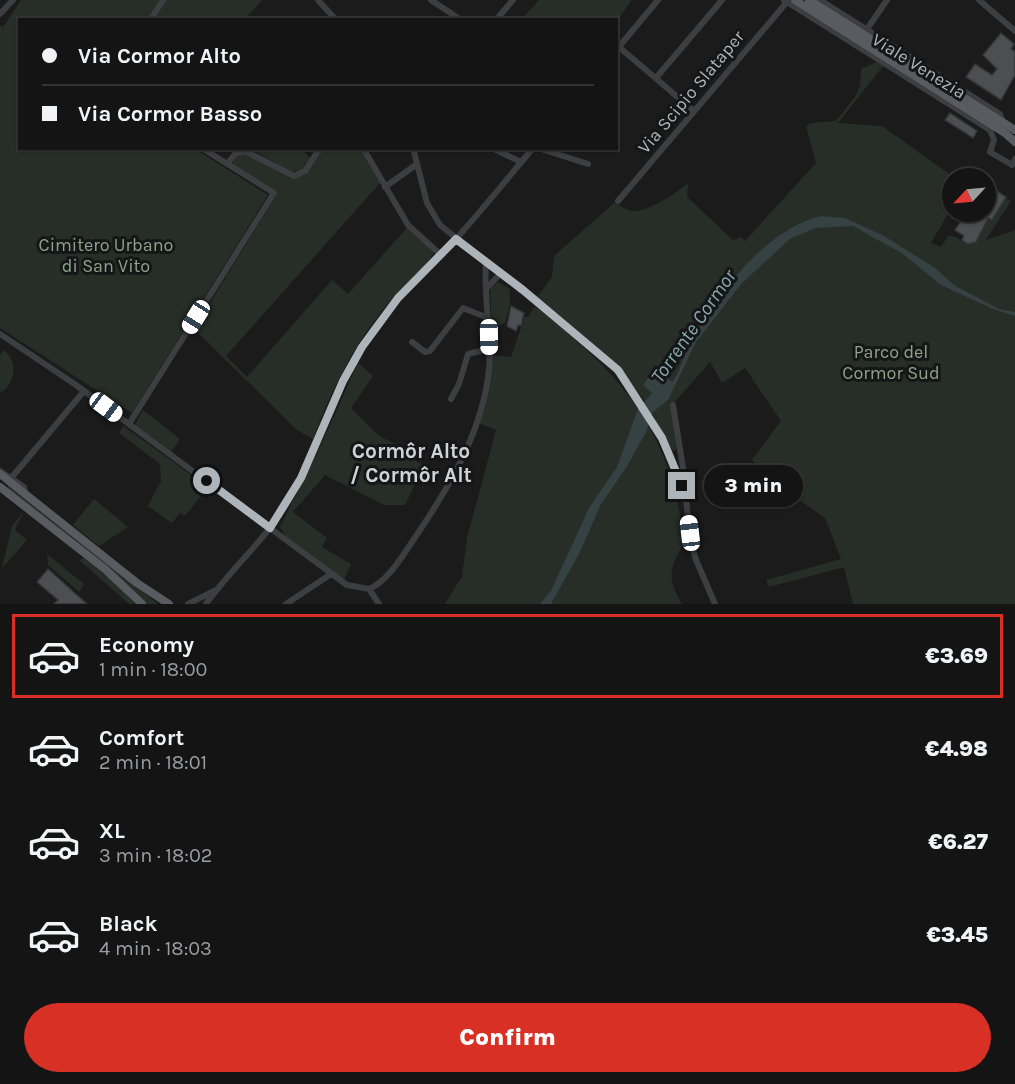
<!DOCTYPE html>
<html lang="en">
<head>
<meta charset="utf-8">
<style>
  :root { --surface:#141415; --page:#212122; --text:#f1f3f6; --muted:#9d9ea0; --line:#333334; --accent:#d93025 }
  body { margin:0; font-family:Karla,sans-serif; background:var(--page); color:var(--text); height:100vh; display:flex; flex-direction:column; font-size:22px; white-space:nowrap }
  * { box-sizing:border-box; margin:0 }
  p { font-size:20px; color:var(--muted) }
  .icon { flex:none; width:33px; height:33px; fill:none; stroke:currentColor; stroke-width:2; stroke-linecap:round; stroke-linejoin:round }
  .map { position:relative; height:604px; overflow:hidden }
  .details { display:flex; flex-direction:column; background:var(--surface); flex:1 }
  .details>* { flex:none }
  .guide { position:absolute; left:18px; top:18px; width:600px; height:132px; border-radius:0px; box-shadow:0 2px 4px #0004,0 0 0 2px var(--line); display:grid; align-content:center; height:132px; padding:0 24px; background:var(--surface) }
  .needle { width:39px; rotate:244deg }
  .controls { position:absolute; left:942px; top:168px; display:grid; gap:12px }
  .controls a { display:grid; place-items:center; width:54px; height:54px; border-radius:50%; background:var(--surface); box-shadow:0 2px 4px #0004,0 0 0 2px var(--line); font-size:30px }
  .end { position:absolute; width:27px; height:27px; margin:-14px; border:8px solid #aeb5ba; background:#111; box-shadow:0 0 0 3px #111 }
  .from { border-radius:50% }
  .bubble { position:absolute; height:42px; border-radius:21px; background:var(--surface); box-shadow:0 2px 4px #0004,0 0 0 2px var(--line); font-size:20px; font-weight:800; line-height:42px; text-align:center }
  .car { position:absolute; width:18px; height:36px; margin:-18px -9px; border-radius:8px; box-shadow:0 0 4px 2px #0007; background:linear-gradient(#fff 24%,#345 0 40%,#fff 0 76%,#345 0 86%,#fff 0) }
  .guide b { display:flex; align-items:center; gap:21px; height:57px; font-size:22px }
  .guide b+b { border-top:2px solid var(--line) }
  .guide i { width:15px; height:15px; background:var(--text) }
  ul { padding:10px 0 0; list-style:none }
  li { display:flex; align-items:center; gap:18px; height:84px; margin:0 12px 9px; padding:0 12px; border:3px solid transparent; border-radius:0px }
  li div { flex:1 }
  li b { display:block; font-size:22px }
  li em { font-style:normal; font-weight:800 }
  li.current { border-color:var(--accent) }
  li>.icon { width:54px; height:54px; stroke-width:1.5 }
  .button { display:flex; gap:12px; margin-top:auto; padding:12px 24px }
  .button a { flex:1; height:69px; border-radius:36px; background:var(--accent); color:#fff; font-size:24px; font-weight:800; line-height:69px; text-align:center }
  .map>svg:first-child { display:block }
  .green { fill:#272e27 }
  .water { fill:#364144 }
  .building { fill:#4d4e51; stroke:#353638; stroke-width:1.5 }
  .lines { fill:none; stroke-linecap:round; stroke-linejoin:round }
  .minor { stroke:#3c3e41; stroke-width:6 }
  .major { stroke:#585c60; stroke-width:8 }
  .route { stroke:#aeb5ba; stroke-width:8 }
  .labels { text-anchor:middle; stroke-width:6; stroke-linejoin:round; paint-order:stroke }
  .street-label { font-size:18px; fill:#aeb5ba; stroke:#151617 }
  .park-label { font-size:18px; fill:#8da388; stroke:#151617 }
  .water-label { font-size:20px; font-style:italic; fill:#8aa9b1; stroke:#151617 }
  .quarter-label { font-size:21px; font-weight:bold; fill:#cfd3d7; stroke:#151617 }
</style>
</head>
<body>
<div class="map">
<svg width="1015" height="604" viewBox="0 0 1015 604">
  <rect width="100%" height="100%" fill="#1b1b1c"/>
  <!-- green -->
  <g class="green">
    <polygon points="21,0 159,0 147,19 20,20 20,148 195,149 268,195 132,413 0,328 0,25 3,27"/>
    <polygon points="166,0 262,0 245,19 153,20"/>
    <polygon points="539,0 632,0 617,20 522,19"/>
    <path d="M877 62 883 66 838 123 882 126 955 178H952V207L931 243 941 247 948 236H953L968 244 976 242 988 219 992 221 1006 198 1011 201 986 240 1015 230V604H853L844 567 769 587 766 580 841 559 825 518 781 487 752 460 781 421 745 368 722 383 710 362 674 403 677 449 672 451 646 403 621 370 524 288 538 296 552 277 554 256 614 203C619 205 627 210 632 211 647 213 678 192 688 183L687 197 733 240 741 237 745 241 816 163 806 126 811 123 836 121 855 97 860 86 861 69Z"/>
    <polygon points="251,149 302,149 310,158 301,170 291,172"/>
    <path d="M322 149H360L380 183 226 356 247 377 332 280 348 294 405 230 408 228 434 252C424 272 400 289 385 307 353 346 331 392 313 439L297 430 194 329 278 192 232 164 236 157 244 154 251 156 293 179 304 174Z"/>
    <polygon points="498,282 510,289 510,304 505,323 492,329 490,290"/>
    <path d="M534 307C546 311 561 328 572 337 637 393 674 451 683 537 684 544 681 548 678 554 667 574 671 584 682 604H445L462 576 467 538 496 430 478 423 491 379 492 355 511 357 525 316 528 317Z"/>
    <path d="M4 350C18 361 16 384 0 393V355Z"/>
    <polygon points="358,363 373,376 351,408 379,436 413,453 411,458 424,466 405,505 384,505 325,475 293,512 327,538 322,547 351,564 344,580 286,537 280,527 319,449"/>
    <polygon points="143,410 180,439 171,452 135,425"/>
    <polygon points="123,426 208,487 185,516 180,513 172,523 148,506 161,481 160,464 119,433"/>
    <polygon points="9,486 158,604 147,604 106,565 7,488"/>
    <polygon points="94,499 128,527 99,546 73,525"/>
    <polygon points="23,512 15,530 27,540 2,568 12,526"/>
    <polygon points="47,554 84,584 79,592 48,565"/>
    <polygon points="84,558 116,583 135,604 129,604 79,560"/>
  </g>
  <!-- water -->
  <path class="water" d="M821 216 845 218 884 236 935 268 954 285 999 309 1015 312V316L993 309 941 285 903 254 853 226 815 228 790 239 742 283 696 342 668 400 653 412 646 432 626 468 601 504 579 554 551 604H540L551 591 589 508 617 467 638 409 652 393 643 385 655 369 672 382C682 370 683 354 691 340 717 294 766 229 821 216Z"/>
  <!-- building -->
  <g class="building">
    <polygon points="1001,33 1014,44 1011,49 1015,51 1015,75 1001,100 966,77 975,64 992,75 997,69 983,55"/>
    <polygon points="950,113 977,131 973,138 945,120"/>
    <polygon points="986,184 1006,197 992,220 988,218 976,242 968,244 962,240 964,236 955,230 967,212 986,212"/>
    <polygon points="511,306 524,313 521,326 518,325 516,331 507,326"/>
    <polygon points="48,569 87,604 54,604 58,600 37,582"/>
  </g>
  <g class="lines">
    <!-- minor -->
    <g class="minor">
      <polyline points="318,0 336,20"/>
      <polyline points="431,0 461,20"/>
      <polyline points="784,0 990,130 994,140 990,152 1012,165 1015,159"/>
      <polyline points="820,0 1000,114 1003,122"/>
      <polyline points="979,0 1015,31"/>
      <polyline points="0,14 13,0"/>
      <polyline points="150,20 163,0"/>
      <polyline points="496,20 513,0"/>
      <polyline points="867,29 887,0"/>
      <polyline points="619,47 694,111"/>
      <polyline points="617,49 658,0"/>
      <polyline points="656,78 722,0"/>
      <polyline points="363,148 408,225 441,255"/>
      <polyline points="413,148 427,203 440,225 605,358 625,380 670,454 686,499 691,543 696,560 715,604"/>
      <polyline points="492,148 521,162"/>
      <polyline points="538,148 588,164"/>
      <polyline points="227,164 235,154 245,151 294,176 305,171 320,148"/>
      <polyline points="385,187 417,164"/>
      <polyline points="618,201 787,2"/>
      <polyline points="486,289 500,274"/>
      <path d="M0 334 76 385 347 585 369 589C387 582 401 558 412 542 446 492 479 439 488 378 494 340 483 302 486 264"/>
      <polyline points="412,342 425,352 430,351 463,308 488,318"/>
      <polyline points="451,399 459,384 468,354 489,349"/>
      <polyline points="673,405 684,474 682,486"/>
      <polyline points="129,424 274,193 202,148"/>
      <polyline points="0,471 24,487 25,493"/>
      <polyline points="12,477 84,391"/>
      <polyline points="369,589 379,604"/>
      <polyline points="188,604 214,591"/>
      <path d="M206 604C231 569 264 541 286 505 320 448 335 384 373 330 397 296 428 270 456 239 482 210 507 179 533 148"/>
      <polyline points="286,604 331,574"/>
    </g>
    <!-- major -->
    <g class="major">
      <polyline points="795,0 1005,133 1015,142"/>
      <polyline points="809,0 1015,130"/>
      <polyline points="0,474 137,583 169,604"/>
      <polyline points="0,487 105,569 142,604"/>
    </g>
  </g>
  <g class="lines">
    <!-- route -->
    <polyline class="route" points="207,481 270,528 301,478 343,381 362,347 398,298 456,239 523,290 618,370 662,438 682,486"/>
  </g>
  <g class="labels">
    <!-- street labels -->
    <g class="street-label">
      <text transform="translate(919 66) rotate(32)" y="6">Viale Venezia</text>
      <text transform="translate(691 92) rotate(-50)" y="6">Via Scipio Slataper</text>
    </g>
    <!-- park labels -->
    <g class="park-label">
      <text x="106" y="251">Cimitero Urbano<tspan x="106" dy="21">di San Vito</tspan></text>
      <text x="891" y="358">Parco del<tspan x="891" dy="21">Cormor Sud</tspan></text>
    </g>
    <!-- water labels -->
    <g class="water-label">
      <text transform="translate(693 326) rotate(-55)" y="7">Torrente Cormor</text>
    </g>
    <!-- quarter labels -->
    <g class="quarter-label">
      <text x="411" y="458">Cormôr Alto<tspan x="411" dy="24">/ Cormôr Alt</tspan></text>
    </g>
  </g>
</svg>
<div class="controls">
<a><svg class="needle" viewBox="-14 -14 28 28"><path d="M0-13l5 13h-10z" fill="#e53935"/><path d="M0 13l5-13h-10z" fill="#9d9ea0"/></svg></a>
</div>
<i class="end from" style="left:207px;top:481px"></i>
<i class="end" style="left:682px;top:486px"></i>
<div class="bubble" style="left:704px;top:465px;width:99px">3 min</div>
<i class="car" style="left:196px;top:317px;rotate:212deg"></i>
<i class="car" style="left:489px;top:337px;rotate:179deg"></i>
<i class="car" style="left:106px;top:407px;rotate:127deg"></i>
<i class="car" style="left:690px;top:533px;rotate:353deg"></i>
<div class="guide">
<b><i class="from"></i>Via Cormor Alto</b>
<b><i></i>Via Cormor Basso</b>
</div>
</div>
<section class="details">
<ul>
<li class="current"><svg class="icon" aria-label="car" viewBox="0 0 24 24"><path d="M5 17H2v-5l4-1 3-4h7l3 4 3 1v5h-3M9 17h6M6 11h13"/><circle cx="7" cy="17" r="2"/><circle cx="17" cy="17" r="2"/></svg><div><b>Economy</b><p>1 min · 18:00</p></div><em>€3.69</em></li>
<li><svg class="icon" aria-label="car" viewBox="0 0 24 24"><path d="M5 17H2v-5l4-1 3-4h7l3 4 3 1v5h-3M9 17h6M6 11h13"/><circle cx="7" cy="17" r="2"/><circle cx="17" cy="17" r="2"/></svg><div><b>Comfort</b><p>2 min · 18:01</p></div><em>€4.98</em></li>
<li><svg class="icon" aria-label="car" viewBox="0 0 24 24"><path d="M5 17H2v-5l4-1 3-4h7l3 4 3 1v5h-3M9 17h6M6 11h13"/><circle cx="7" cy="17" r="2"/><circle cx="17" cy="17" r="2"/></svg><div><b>XL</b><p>3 min · 18:02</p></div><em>€6.27</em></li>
<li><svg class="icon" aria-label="car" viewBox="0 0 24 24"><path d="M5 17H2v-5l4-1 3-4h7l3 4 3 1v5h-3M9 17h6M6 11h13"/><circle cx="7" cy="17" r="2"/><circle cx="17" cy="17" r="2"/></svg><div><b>Black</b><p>4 min · 18:03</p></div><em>€3.45</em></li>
</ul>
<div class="button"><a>Confirm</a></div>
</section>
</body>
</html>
